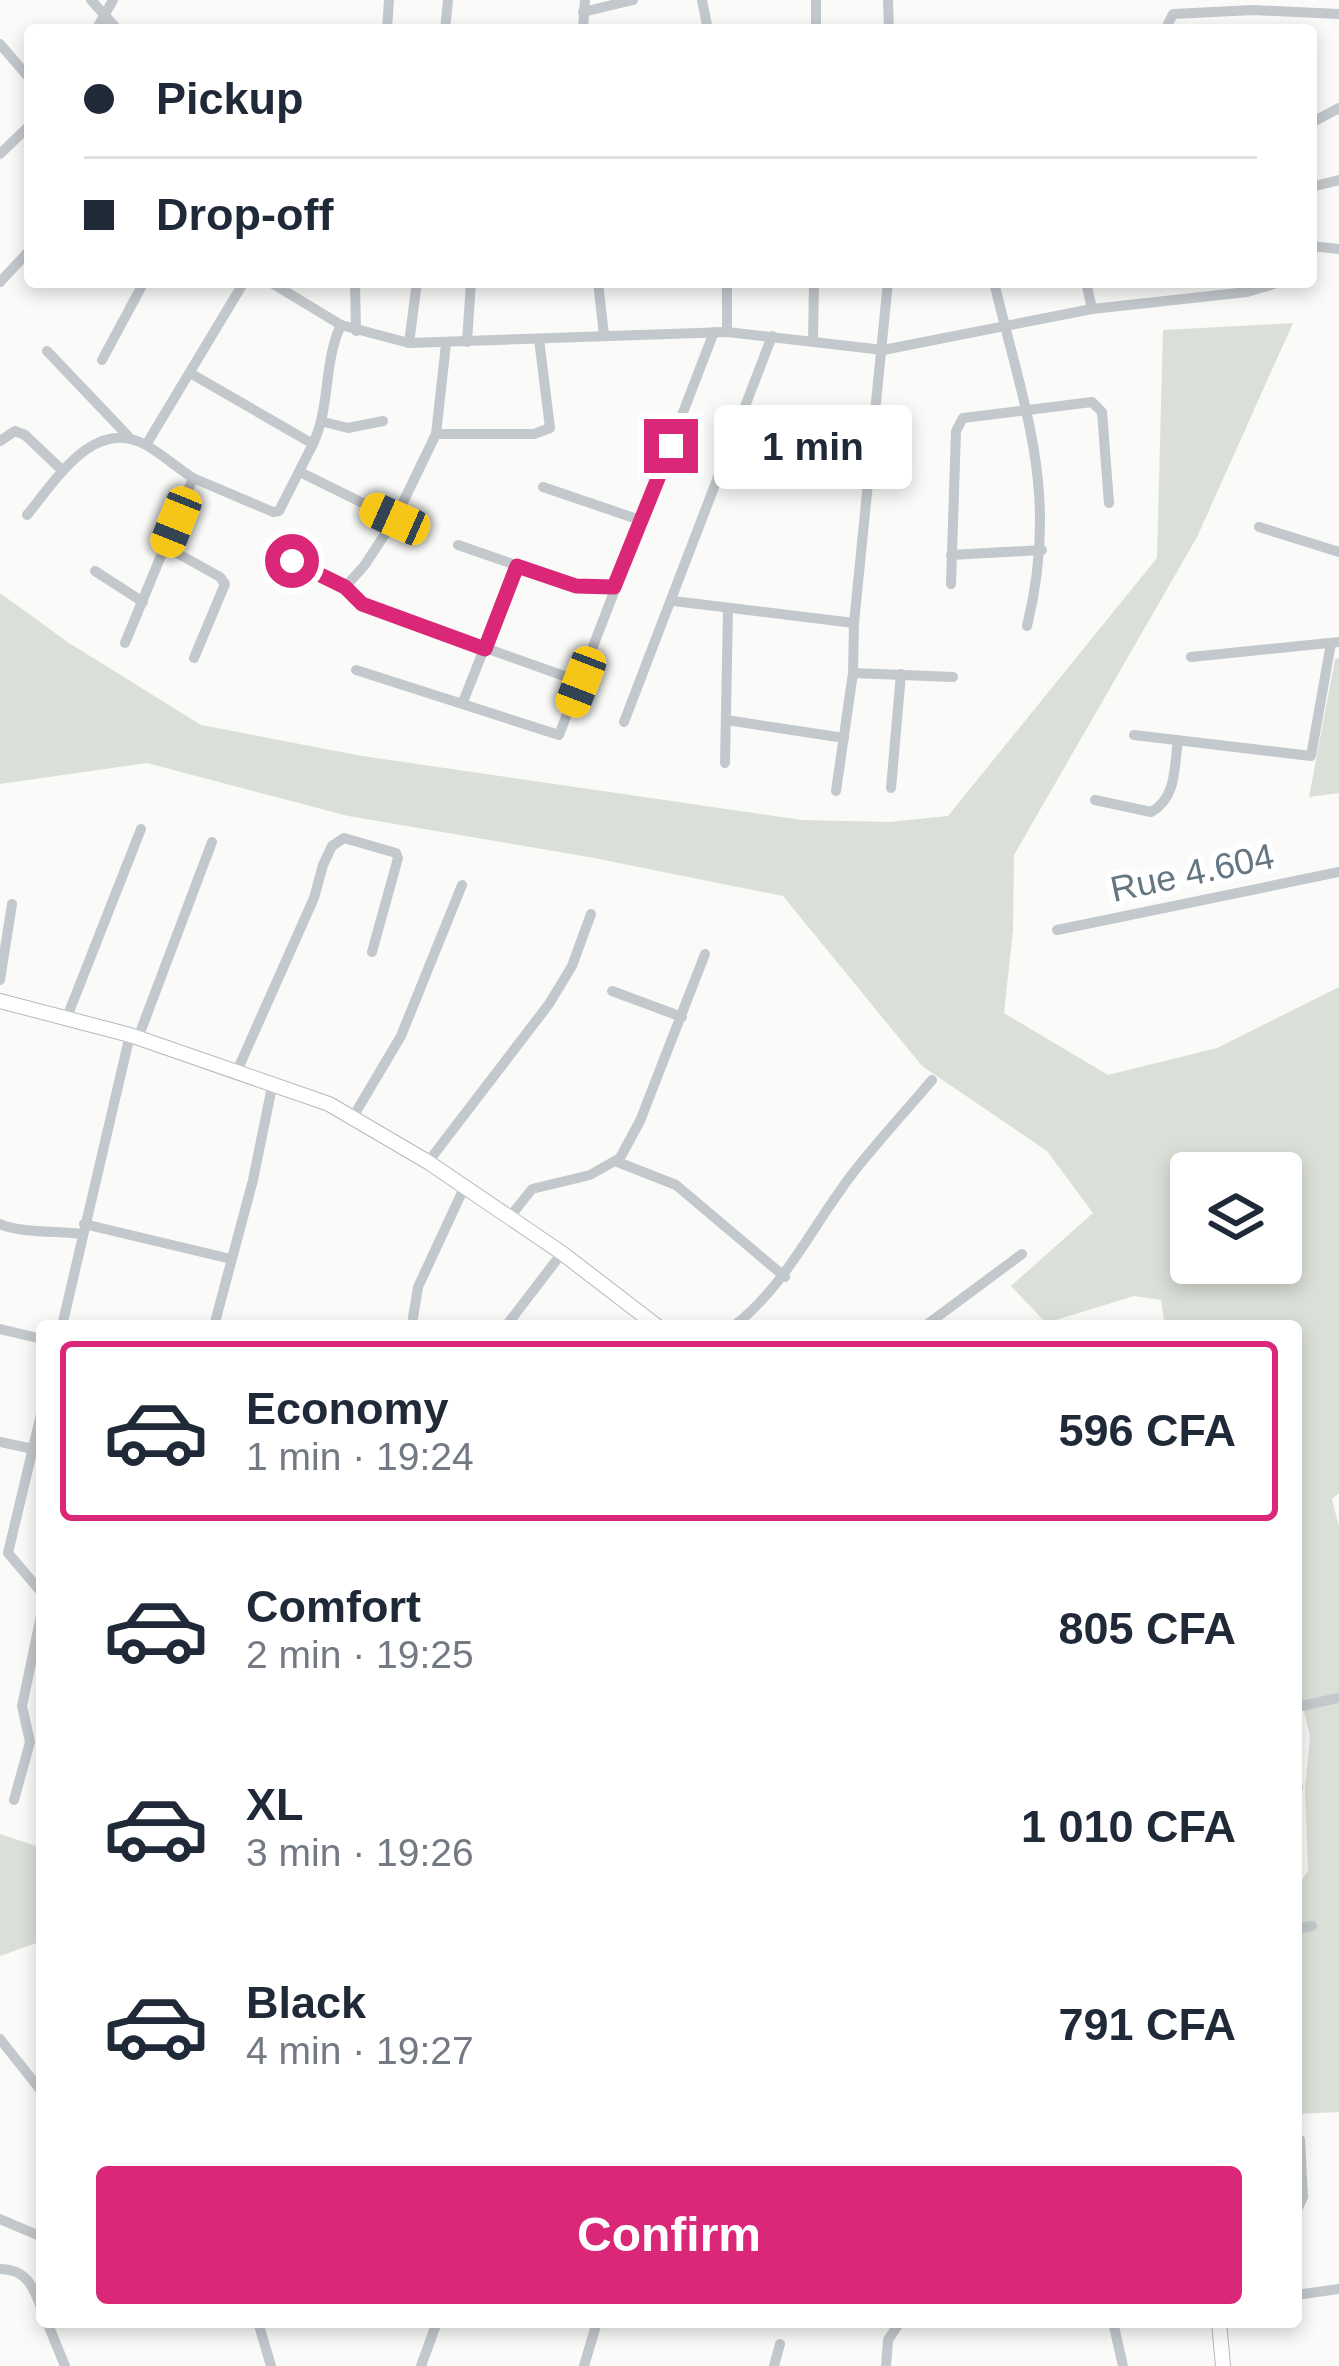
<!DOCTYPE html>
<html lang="en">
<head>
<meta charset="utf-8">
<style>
  :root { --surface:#fff; --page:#f6f6f7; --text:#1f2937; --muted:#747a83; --line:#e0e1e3; --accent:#db2777 }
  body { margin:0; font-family:Arial,sans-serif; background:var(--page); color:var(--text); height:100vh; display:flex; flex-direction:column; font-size:45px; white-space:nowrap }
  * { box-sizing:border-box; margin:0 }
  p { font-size:39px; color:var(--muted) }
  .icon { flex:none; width:66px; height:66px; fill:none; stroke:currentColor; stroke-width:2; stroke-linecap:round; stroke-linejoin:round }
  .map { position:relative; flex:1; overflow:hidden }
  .panel { position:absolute; left:36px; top:1320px; width:1266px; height:1008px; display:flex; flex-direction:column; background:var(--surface); border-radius:12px; box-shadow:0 6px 18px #0003 }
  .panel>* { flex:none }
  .hud { position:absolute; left:24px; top:24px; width:1293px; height:264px; border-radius:12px; box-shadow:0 6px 18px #0003; display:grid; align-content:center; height:264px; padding:0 60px; background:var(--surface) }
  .fabs { position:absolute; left:1170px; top:1152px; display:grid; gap:24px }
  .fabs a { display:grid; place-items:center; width:132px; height:132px; border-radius:12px; background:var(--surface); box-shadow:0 6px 18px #0003; font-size:60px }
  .end { position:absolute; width:54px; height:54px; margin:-27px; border:15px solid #db2777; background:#fff; box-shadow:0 0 0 6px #fff }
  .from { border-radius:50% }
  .bubble { position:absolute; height:84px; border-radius:12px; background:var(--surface); box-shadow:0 6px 18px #0003; font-size:39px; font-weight:700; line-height:84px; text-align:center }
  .car { position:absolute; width:36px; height:72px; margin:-36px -18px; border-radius:15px; box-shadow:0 0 9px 3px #0007; background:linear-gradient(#f5c518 24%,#345 0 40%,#f5c518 0 76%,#345 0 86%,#f5c518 0) }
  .hud b { display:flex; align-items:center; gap:42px; height:114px; font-size:45px }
  .hud b+b { border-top:3px solid var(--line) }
  .hud i { width:30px; height:30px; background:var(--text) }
  ul { padding:21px 0 0; list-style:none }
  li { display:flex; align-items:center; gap:36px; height:180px; margin:0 24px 18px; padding:0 36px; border:6px solid transparent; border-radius:12px }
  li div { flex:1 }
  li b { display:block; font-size:45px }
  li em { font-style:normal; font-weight:700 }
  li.selected { border-color:var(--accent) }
  li>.icon { width:108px; height:108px; stroke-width:1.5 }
  .primary-button { display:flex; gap:24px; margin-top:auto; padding:24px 60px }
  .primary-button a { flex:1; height:138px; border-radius:12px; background:var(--accent); color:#fff; font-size:48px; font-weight:700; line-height:138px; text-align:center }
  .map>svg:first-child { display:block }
  .green { fill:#dadfd7; fill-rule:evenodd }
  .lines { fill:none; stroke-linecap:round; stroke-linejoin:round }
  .secondary-casing { stroke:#b3babf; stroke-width:16 }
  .street { stroke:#c3c8cc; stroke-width:10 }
  .secondary { stroke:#fff; stroke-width:14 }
  .route { stroke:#db2777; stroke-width:15 }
  .labels { text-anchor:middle; stroke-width:12; stroke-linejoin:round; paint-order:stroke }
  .street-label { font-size:36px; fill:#657683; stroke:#fff }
</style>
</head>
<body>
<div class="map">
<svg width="1339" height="2366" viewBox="0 0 1339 2366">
  <rect width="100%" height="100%" fill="#fafaf8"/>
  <!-- green -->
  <g class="green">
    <path d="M1293 323 1197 537 1014 855 1013 930 1004 1013 1108 1075 1217 1048 1339 987V1493L1332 1499 1339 1527V2112L1296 2114V1891L1308 1870 1305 1790 1310 1736 1296 1679V1326H1165L1161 1300 1134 1296 1046 1323 1011 1286 1093 1213 1047 1151 922 1066 783 896 589 857 348 816 147 763 0 784V593L69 643 201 725 362 756 802 820 890 822 948 816 1157 558 1163 330ZM1191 1173H1281V1263H1191Z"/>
    <polygon points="1339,658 1339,793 1309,797 1335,659"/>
    <polygon points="0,1834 42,1848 42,1941 0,1956"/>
  </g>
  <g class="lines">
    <!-- secondary casing -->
    <g class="secondary-casing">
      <g id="secondary">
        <polyline points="0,1001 130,1035 329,1104 428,1162 562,1253 657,1326"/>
        <polyline points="1219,2322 1223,2366"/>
      </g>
    </g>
    <!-- street -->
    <g class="street">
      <polyline points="91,0 118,30"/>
      <polyline points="702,0 708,30"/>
      <polyline points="816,0 816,30"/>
      <polyline points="888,0 889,30"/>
      <polyline points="583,12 633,0"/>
      <polyline points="96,30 113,0"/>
      <polyline points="387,30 389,0"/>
      <polyline points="445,30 448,0"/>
      <polyline points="583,30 585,0"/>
      <polyline points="1165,30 1173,14 1253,10 1339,14"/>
      <polyline points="0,44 30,79"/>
      <polyline points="1311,123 1339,108"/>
      <polyline points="0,154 30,125"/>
      <polyline points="1311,187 1339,180"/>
      <polyline points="1311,246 1339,249"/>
      <polyline points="0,282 30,250"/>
      <polyline points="270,282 341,325 409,343 727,332 883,350 1092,309"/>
      <polyline points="355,282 356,331"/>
      <polyline points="598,282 604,335"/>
      <path d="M994 282C1024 408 1060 494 1027 626"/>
      <polyline points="1086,282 1092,309 1247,292 1280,282"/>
      <polyline points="727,332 727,282"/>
      <polyline points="813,341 814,282"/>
      <polyline points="467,342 471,282"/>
      <polyline points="409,343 417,282"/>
      <polyline points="47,351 128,436"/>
      <polyline points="102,360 144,282"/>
      <path d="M190 373 313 444C331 405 323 363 341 325"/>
      <polyline points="324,422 348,428 383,421"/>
      <polyline points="436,434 534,434 550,428 539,339"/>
      <polyline points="0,441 15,431 25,435 63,471"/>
      <polyline points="146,445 244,282"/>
      <polyline points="300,472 395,519"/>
      <polyline points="193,478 273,512 279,511 313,444"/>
      <polyline points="543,487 643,521"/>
      <path d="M27 515C56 480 94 416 146 445 162 454 177 468 193 478L125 643"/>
      <polyline points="1259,527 1339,552"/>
      <polyline points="458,545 576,586 614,587"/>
      <polyline points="166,547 220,577 225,584 194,658"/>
      <polyline points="951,555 1042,550"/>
      <polyline points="291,561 345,587 362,604 581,682"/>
      <polyline points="95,571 143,602"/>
      <polyline points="951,584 956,431 963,418 1092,402 1102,412 1109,503"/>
      <polyline points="345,587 364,566 395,519 436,434 446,344"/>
      <polyline points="673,601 854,623"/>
      <polyline points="1191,657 1339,642"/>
      <polyline points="356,670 559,735 714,332"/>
      <polyline points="853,673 953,677"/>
      <polyline points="463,702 517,565"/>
      <polyline points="726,720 844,738"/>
      <polyline points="624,722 772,336"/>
      <polyline points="1134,735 1311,756 1331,643"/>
      <polyline points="725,763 728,610"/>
      <polyline points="891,788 901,674"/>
      <polyline points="836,791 853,673 854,623 888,282"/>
      <path d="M1095 800 1151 812C1177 798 1174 767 1178 740"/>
      <polyline points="1057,930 1339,872"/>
      <polyline points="0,980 12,904"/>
      <polyline points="612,991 682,1017"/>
      <polyline points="67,1017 141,829"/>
      <polyline points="138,1038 212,842"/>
      <polyline points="237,1071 314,898 323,865 332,846 344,838 396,853 398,858 372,952"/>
      <polyline points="353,1117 401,1036 462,885"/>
      <polyline points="615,1161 676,1185 785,1277"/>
      <polyline points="428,1162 549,1004 572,966 591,914"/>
      <polyline points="509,1218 532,1189 590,1175 620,1158 640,1121 705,954"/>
      <path d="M0 1224C20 1233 58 1231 82 1234"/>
      <polyline points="84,1224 231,1259"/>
      <polyline points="413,1318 418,1287 464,1188"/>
      <polyline points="62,1326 130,1035"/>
      <polyline points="214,1326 253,1180 273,1082"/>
      <polyline points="506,1326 562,1253"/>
      <path d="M734 1326C787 1284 812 1226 853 1173 878 1141 906 1111 932 1080"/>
      <polyline points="925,1326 1022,1254"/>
      <polyline points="1063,1326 1064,1325"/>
      <polyline points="0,1329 42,1339"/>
      <polyline points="42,1410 8,1553 42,1593"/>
      <polyline points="0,1442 33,1449"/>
      <polyline points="1296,1707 1339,1698"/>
      <polyline points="1296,1788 1298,1787"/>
      <polyline points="14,1800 30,1742 22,1706 42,1611"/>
      <polyline points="1296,1929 1312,1926"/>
      <polyline points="0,2039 42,2092"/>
      <polyline points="1296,2212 1303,2197 1300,2140"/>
      <polyline points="0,2219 42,2237"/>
      <path d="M0 2269C27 2269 34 2288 42 2310"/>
      <polyline points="1296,2295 1339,2289"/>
      <polyline points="47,2322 65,2366"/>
      <polyline points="258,2322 271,2366"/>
      <polyline points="1113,2322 1123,2366"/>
      <polyline points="421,2366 437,2322"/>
      <polyline points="584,2366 597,2322"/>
      <polyline points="774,2366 780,2344"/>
      <polyline points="886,2366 888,2340 900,2322"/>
    </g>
    <!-- secondary -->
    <use href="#secondary" class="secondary"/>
  </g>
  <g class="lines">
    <!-- route -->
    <polyline class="route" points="292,561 345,587 362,604 485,649 517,566 576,586 614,587 671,446"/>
  </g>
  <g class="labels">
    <!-- street labels -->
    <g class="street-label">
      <text transform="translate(1192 872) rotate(-12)" y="13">Rue 4.604</text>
    </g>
  </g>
</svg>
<div class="fabs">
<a><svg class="icon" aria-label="layers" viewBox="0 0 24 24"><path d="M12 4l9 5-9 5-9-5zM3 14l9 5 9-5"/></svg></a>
</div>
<i class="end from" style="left:292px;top:561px"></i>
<i class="end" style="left:671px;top:446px"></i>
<div class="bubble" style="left:714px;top:405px;width:198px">1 min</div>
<i class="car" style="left:395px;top:519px;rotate:294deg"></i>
<i class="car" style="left:176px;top:522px;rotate:202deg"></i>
<i class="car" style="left:581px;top:682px;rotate:201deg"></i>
<div class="hud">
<b><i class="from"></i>Pickup</b>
<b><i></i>Drop-off</b>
</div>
<section class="panel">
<ul>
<li class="selected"><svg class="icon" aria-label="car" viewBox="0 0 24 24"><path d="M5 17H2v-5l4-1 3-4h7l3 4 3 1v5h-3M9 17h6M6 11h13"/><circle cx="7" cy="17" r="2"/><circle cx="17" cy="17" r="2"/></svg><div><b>Economy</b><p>1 min · 19:24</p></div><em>596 CFA</em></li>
<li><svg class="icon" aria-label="car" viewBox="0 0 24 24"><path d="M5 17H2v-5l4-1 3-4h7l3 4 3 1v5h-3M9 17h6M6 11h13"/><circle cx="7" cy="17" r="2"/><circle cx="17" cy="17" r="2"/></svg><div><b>Comfort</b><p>2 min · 19:25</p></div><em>805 CFA</em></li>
<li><svg class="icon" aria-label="car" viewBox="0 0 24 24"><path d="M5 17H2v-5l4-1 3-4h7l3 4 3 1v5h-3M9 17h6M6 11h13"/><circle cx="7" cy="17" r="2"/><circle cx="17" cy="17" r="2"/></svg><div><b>XL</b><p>3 min · 19:26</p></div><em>1 010 CFA</em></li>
<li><svg class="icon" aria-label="car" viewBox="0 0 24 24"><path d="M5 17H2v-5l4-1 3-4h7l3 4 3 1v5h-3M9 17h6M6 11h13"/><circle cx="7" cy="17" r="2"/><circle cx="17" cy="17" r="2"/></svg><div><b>Black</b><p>4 min · 19:27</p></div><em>791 CFA</em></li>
</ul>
<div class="primary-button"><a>Confirm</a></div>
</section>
</div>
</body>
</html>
